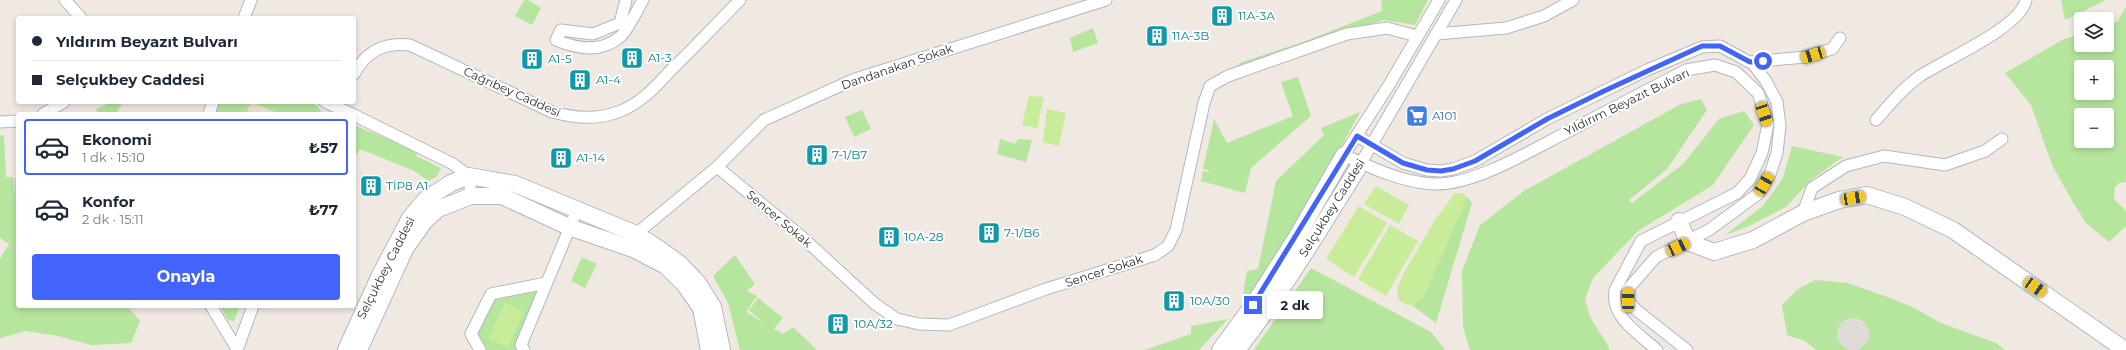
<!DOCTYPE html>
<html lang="tr">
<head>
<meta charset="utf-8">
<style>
  :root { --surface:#fff; --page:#f2f2f3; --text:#1f2937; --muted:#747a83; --line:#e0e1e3; --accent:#4264fb }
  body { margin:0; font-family:Montserrat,sans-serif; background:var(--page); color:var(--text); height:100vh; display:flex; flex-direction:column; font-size:15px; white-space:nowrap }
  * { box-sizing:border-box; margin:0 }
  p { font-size:13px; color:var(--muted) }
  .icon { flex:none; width:22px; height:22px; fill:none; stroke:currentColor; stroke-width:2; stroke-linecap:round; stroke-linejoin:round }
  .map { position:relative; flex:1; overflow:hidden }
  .side { position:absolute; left:16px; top:112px; width:340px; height:196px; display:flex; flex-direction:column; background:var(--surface); border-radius:4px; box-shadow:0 2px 6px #0003 }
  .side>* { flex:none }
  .guide { position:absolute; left:16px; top:16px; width:340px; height:88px; border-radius:4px; box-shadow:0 2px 6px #0003; display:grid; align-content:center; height:88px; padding:0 16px; background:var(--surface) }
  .tools { position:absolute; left:2074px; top:12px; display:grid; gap:8px }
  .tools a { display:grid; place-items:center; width:40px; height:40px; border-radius:4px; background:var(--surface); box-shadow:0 2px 6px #0003; font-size:20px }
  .end { position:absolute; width:18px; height:18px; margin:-9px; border:5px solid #4264fb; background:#fff; box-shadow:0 0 0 2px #fff }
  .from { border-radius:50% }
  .bubble { position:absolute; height:28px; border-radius:4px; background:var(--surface); box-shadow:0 2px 6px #0003; font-size:13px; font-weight:700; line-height:28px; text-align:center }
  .car { position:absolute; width:12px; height:24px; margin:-12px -6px; border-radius:5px; box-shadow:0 0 3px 1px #0007; background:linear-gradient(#f5c518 24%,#345 0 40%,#f5c518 0 76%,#345 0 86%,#f5c518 0) }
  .guide b { display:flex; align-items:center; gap:14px; height:38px; font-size:15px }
  .guide b+b { border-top:1px solid var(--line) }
  .guide i { width:10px; height:10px; background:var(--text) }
  ul { padding:7px 0 0; list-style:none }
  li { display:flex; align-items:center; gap:12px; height:56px; margin:0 8px 6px; padding:0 8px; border:2px solid transparent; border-radius:4px }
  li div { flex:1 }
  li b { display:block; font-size:15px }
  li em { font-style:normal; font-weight:700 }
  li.on { border-color:var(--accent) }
  li>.icon { width:36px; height:36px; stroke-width:1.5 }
  .button { display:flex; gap:8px; margin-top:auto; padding:8px 16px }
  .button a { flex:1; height:46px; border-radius:4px; background:var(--accent); color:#fff; font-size:16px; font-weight:700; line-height:46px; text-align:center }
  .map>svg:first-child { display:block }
  .education { fill:#f0e6d1 }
  .green { fill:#b6e59e; fill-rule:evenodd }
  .pitch { fill:#c9ec9a }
  .plaza { fill:#dfdcd8 }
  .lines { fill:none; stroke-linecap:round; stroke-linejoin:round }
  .street-casing { stroke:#b4b7c1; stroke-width:13 }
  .secondary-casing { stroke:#b4b7c1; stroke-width:18 }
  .street { stroke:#fff; stroke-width:11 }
  .secondary { stroke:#fff; stroke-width:16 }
  .route { stroke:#4264fb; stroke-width:5 }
  .labels { text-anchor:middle; stroke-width:4; stroke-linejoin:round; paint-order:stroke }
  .culture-label { font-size:12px; fill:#0d838f; stroke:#fff; text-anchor:start }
  .street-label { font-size:12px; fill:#2e2e2e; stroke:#fff }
  .shop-label { font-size:12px; fill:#366cbe; stroke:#fff; text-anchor:start }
</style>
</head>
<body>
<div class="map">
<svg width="2126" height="350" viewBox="0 0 2126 350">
  <rect width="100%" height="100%" fill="#efe9e1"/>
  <!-- education -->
  <polygon class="education" points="218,102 309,102 317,106 323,114 214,114"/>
  <!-- green -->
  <g class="green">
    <polygon points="524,0 528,0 541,8 532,25 515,16"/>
    <polygon points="1385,0 1428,0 1415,25 1383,20 1242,71 1239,63 1303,42 1382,11 1381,1"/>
    <polygon points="2061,0 2106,0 2065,20"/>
    <path d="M2126 7V182L2119 183 2115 187 2114 199 2126 211V226L2109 242 2086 223 2074 204 2052 165 2031 105 2005 73 2064 39 2081 34V45H2107V25L2117 22ZM2081 67H2107V93H2081ZM2081 115H2107V141H2081Z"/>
    <polygon points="1093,28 1098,43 1073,52 1070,38"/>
    <polygon points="1298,77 1311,116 1251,168 1245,193 1201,181 1203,171 1208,172 1209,170 1203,169 1214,119 1227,143 1293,116 1281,82"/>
    <polygon points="1701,99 1707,110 1667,169 1629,200 1632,203 1683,164 1719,119 1744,111 1754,125 1713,185 1638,231 1593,278 1585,299 1590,317 1609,347 1609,350 1470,350 1463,327 1462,271 1480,225 1524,191 1681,104"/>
    <polygon points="105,102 123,102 116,114 98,114 96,109 106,105"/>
    <polygon points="218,102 309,102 317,106 323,114 280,114 251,102 246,114 214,114"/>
    <polygon points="862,110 871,129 854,137 845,117"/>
    <path d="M1360 112C1324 178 1290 244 1244 303L1242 300 1247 271 1258 269 1276 181 1324 135 1321 128Z"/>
    <polygon points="354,125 418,151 416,156 441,168 437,176 429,181 412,170 360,149 354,159"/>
    <polygon points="0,135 4,136 6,177 13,177 15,195 15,178 18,178 18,206 16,206 18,221 18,306 127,306 140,321 131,343 91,345 58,336 26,331 0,338 0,259 9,244 0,238"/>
    <polygon points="1000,139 1015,144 1018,139 1032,140 1026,162 997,154"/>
    <polygon points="1792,146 1843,157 1811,180 1786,207 1747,227 1725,235 1763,206 1783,178"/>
    <polygon points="1467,197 1472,203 1436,323 1413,306 1423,297"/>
    <polygon points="735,255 755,284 747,291 757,296 746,312 764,323 749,310 758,298 783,318 774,329 783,334 793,327 817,350 740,350 728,303 713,276"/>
    <polygon points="582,257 597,264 585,288 571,281"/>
    <polygon points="1311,268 1431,332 1445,350 1254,350"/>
    <polygon points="1815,280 1847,283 1888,297 1914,308 1941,323 1996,343 2005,350 1816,350 1805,341 1787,335 1782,305 1798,289"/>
    <polygon points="546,283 524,350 480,350 471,334 491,294"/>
    <polygon points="220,306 240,306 234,321 228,320"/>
    <polygon points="1228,319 1199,350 1145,350 1191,334 1191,326"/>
  </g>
  <!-- pitch -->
  <g class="pitch">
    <polygon points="1029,96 1044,97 1037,128 1022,125"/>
    <polygon points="1047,109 1066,113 1059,146 1043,142"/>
    <polygon points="1376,186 1409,205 1399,224 1364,204"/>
    <polygon points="1455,193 1462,193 1467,197 1464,205 1423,297 1413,306 1405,304 1399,300 1397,288 1405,271 1435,220"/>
    <polygon points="1359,206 1387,223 1354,277 1326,259"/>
    <polygon points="1390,225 1418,241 1386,296 1358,279"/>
    <polygon points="505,302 524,312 508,347 488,339"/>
  </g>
  <!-- plaza -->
  <circle class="plaza" cx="1853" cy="334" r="16"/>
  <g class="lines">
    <!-- street casing -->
    <g class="street-casing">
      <g id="street">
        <polyline points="65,0 81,18"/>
        <path d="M626 0 620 23 593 34 561 30 556 40C577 49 601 53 620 37 628 30 637 10 643 0"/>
        <path d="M1439 0 1389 85 1344 155C1372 168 1401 182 1433 184 1473 186 1532 150 1567 132 1607 111 1646 91 1686 70L1715 65 1736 72 1758 93 1768 124 1762 153 1750 179 1737 193 1641 241 1615 290C1610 317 1640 335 1657 350"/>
        <polyline points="244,18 251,0"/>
        <polyline points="1436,34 1506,28 1544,16 1573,0"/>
        <polyline points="1750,62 1805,57 1832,49 1840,38"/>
        <path d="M354 74C366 51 384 42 410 45L552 112C575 118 596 120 618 112 641 104 657 85 673 68 696 46 717 23 740 0"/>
        <polyline points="325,102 352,114"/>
        <polyline points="43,114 64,102"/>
        <polyline points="209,114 213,102"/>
        <polyline points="354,115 453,164 469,176 471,196"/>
        <path d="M1876 120C1890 104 1903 88 1920 76 1944 60 2020 28 2026 0"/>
        <polyline points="0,122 18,121"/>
        <polyline points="1357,136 1403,163 1427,170 1441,171 1453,169 1475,161 1547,119 1647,70 1702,47 1720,46 1753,64 1766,81 1777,102 1780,126 1777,153 1770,174 1758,194 1709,230 1656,257 1628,289 1628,300 1635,309 1687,350"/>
        <polyline points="1361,163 1456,0"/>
        <polyline points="717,167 802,237 875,304 897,319 919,324 949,325 1046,289 1155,255 1168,246 1176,230 1204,103 1210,86 1228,76 1347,34 1387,28 1417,36"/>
        <polyline points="1803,213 1812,188 1846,166 1884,156 1945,165 1985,151 2002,139"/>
        <polyline points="636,234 717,167 764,120 855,79 1106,0"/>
        <polyline points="211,306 237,349"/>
        <polyline points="237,350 253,306"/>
        <polyline points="480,350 471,334 491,294 546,283"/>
        <polyline points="524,350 521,345 577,210"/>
      </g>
    </g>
    <!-- secondary casing -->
    <g class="secondary-casing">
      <g id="secondary">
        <polyline points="1679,221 1688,242 1714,252 1753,240 1803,213 1839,200 1867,195 1905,207 1953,230 2125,350"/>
        <polyline points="633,249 666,266 684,284 701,308 709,350"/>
        <polyline points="346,350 380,275 410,218 426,199 451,183 469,176 515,184 636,234 658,248 680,264 698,283 713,307 722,350"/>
        <polyline points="359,350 405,249 424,222 438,209 471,196 502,196 569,227 633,249 636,234"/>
        <polyline points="1220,350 1253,305 1296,238 1344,155"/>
        <path d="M1237 350C1283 291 1322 226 1361 163"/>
      </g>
    </g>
    <!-- street -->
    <use href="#street" class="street"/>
    <!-- secondary -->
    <use href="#secondary" class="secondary"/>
  </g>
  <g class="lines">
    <!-- route -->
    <polyline class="route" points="1253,305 1357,136 1403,163 1427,170 1441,171 1453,169 1475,161 1547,119 1604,91 1702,46 1720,46 1750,62 1763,61"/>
  </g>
  <!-- icons -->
  <defs>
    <g id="building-square" transform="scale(1.15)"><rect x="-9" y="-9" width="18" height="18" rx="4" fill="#0f9aa8" stroke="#fff"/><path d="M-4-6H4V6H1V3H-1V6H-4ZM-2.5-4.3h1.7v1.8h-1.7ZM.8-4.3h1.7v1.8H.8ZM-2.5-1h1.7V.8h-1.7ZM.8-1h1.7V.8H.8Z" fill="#fff"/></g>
    <g id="supermarket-square" transform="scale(1.15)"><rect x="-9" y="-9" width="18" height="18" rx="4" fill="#3f7fe0" stroke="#fff"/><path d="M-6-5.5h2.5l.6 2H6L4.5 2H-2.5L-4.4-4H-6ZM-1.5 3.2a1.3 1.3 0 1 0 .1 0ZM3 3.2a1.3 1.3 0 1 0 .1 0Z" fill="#fff"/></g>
  </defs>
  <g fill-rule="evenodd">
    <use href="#building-square" x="1222" y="16"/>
    <use href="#building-square" x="1157" y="36"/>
    <use href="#building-square" x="632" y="58"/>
    <use href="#building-square" x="532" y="59"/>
    <use href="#building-square" x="580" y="80"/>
    <use href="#supermarket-square" x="1417" y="116"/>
    <use href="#building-square" x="817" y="155"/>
    <use href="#building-square" x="561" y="158"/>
    <use href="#building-square" x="371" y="186"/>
    <use href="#building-square" x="989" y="233"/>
    <use href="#building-square" x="889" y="237"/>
    <use href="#building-square" x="1174" y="301"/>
    <use href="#building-square" x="838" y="324"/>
  </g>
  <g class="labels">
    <!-- culture labels -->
    <g class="culture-label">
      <text x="1238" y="20">11A-3A</text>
      <text x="1172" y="40">11A-3B</text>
      <text x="648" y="62">A1-3</text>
      <text x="548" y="63">A1-5</text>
      <text x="596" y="84">A1-4</text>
      <text x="832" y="159">7-1/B7</text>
      <text x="576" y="162">A1-14</text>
      <text x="386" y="190">TİP8 A1</text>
      <text x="1004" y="237">7-1/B6</text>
      <text x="904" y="241">10A-28</text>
      <text x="1190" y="305">10A/30</text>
      <text x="854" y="328">10A/32</text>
    </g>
    <!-- street labels -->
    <g class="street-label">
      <text transform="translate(897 67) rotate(-19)" y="4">Dandanakan Sokak</text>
      <text transform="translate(512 92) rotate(24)" y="4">Cağrıbey Caddesi</text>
      <text transform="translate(1627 102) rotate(-26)" y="4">Yıldırım Beyazıt Bulvarı</text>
      <text transform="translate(1332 208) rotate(-58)" y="4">Selçukbey Caddesi</text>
      <text transform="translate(779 219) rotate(40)" y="4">Sencer Sokak</text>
      <text transform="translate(386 268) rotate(-63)" y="4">Selçukbey Caddesi</text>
      <text transform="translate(1104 271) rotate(-18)" y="4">Sencer Sokak</text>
    </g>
    <!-- shop labels -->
    <g class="shop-label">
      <text x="1432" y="120">A101</text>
    </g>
  </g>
</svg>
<div class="tools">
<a><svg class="icon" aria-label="layers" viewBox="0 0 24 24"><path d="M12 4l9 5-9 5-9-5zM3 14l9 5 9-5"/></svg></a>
<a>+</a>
<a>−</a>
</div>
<i class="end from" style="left:1763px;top:61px"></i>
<i class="end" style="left:1253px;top:305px"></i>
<div class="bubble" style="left:1267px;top:291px;width:56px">2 dk</div>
<i class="car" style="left:1813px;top:55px;rotate:253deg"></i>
<i class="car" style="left:1764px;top:114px;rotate:162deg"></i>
<i class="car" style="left:1764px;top:184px;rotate:30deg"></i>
<i class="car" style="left:1853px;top:198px;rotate:81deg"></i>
<i class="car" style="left:1678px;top:247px;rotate:65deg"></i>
<i class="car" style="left:2035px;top:287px;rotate:124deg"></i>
<i class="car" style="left:1628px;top:300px;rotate:0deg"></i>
<div class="guide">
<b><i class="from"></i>Yıldırım Beyazıt Bulvarı</b>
<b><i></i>Selçukbey Caddesi</b>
</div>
<section class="side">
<ul>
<li class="on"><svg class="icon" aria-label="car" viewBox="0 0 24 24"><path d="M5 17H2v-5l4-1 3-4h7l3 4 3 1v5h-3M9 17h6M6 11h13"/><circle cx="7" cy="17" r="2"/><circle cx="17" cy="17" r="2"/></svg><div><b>Ekonomi</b><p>1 dk · 15:10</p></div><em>₺57</em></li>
<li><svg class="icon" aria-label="car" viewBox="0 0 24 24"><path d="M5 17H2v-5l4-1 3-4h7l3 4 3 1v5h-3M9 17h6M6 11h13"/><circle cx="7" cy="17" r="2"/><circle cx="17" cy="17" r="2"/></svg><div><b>Konfor</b><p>2 dk · 15:11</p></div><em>₺77</em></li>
</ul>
<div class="button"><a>Onayla</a></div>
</section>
</div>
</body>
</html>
